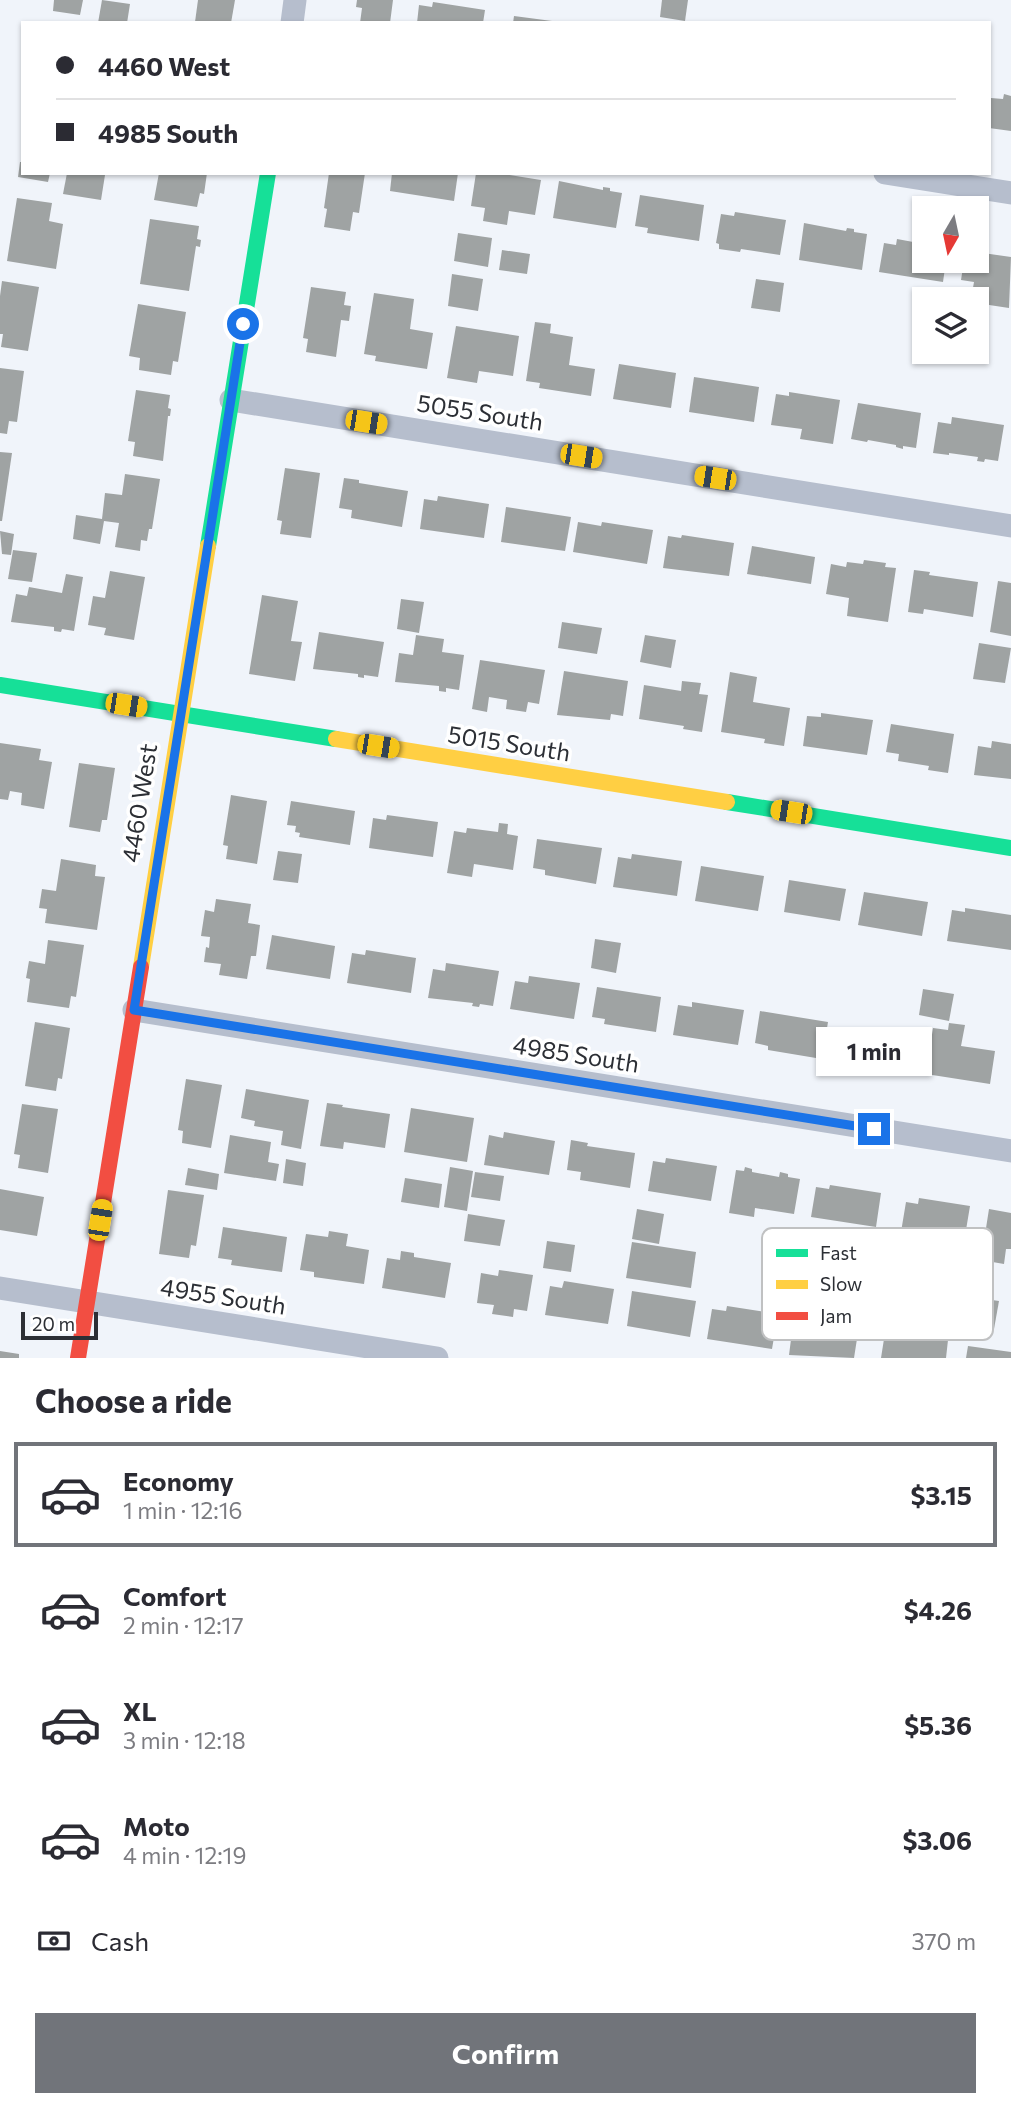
<!DOCTYPE html>
<html lang="en">
<head>
<meta charset="utf-8">
<style>
  :root { --surface:#fff; --page:#f2f2f3; --text:#2b2b33; --muted:#7c7c81; --line:#e1e1e2; --accent:#71747a }
  body { margin:0; font-family:Commissioner,sans-serif; background:var(--page); color:var(--text); height:100vh; display:flex; flex-direction:column; font-size:26px; white-space:nowrap }
  * { box-sizing:border-box; margin:0 }
  p { font-size:23px; color:var(--muted) }
  .icon { flex:none; width:38px; height:38px; fill:none; stroke:currentColor; stroke-width:2; stroke-linecap:round; stroke-linejoin:round }
  .map { position:relative; height:1358px; overflow:hidden }
  .sheet { display:flex; flex-direction:column; background:var(--surface); flex:1 }
  .sheet>* { flex:none }
  .hud { position:absolute; left:21px; top:21px; width:970px; height:154px; border-radius:0px; box-shadow:0 2px 5px #0004; display:grid; align-content:center; height:154px; padding:0 35px; background:var(--surface) }
  .needle { width:46px; rotate:189deg }
  .buttons { position:absolute; left:912px; top:196px; display:grid; gap:14px }
  .buttons a { display:grid; place-items:center; width:77px; height:77px; border-radius:0px; background:var(--surface); box-shadow:0 2px 5px #0004; font-size:35px }
  .scale { position:absolute; left:21px; bottom:18px; width:77px; box-sizing:border-box; padding-left:7px; border:4px solid #2c2f35; border-top:0; font-size:19px; line-height:24px; white-space:nowrap; color:#2c2f35; -webkit-text-stroke:5px #fff; paint-order:stroke }
  .end { position:absolute; width:32px; height:32px; margin:-16px; border:9px solid #1a73e8; background:#fff; box-shadow:0 0 0 4px #fff }
  .from { border-radius:50% }
  .bubble { position:absolute; height:49px; border-radius:0px; background:var(--surface); box-shadow:0 2px 5px #0004; font-size:23px; font-weight:700; line-height:49px; text-align:center }
  .car { position:absolute; width:21px; height:42px; margin:-21px -10px; border-radius:9px; box-shadow:0 0 5px 2px #0007; background:linear-gradient(#f5c518 24%,#345 0 40%,#f5c518 0 76%,#345 0 86%,#f5c518 0) }
  .hud b { display:flex; align-items:center; gap:24px; height:66px; font-size:26px }
  .hud b+b { border-top:2px solid var(--line) }
  .hud i { width:18px; height:18px; background:var(--text) }
  ul { padding:0; list-style:none }
  li { display:flex; align-items:center; gap:21px; height:105px; margin:0 14px 10px; padding:0 21px; border:4px solid transparent; border-radius:0px }
  li div { flex:1 }
  li b { display:block; font-size:26px }
  li em { font-style:normal; font-weight:700 }
  li.current { border-color:var(--accent) }
  li>.icon { width:63px; height:63px; stroke-width:1.5 }
  h2 { padding:0 35px; font-size:32px; line-height:84px }
  .pay { display:flex; align-items:center; gap:18px; height:77px; padding:0 35px; font-size:26px }
  .pay p { margin-inline-start:auto }
  .cta { display:flex; gap:14px; margin-top:auto; padding:14px 35px }
  .cta a { flex:1; height:80px; border-radius:0px; background:var(--accent); color:#fff; font-size:28px; font-weight:700; line-height:80px; text-align:center }
  .map>svg:first-child { display:block }
  .building { fill:#9fa3a3 }
  .lines { fill:none; stroke-linecap:round; stroke-linejoin:round }
  .street { stroke:#b6becd; stroke-width:23 }
  .fast { stroke:#16e098; stroke-width:16 }
  .slow { stroke:#ffcf43; stroke-width:16 }
  .jam { stroke:#f24e42; stroke-width:16 }
  .route { stroke:#1a73e8; stroke-width:9 }
  .labels { text-anchor:middle; stroke-width:7; stroke-linejoin:round; paint-order:stroke }
  .street-label { font-size:24px; fill:#2c2f35; stroke:#fff }
  .key { fill:#fff; stroke:#c0c1c2; stroke-width:2 }
  .key-label { font-size:19px; fill:#2c2f35 }
</style>
</head>
<body>
<div class="map">
<svg width="1011" height="1358" viewBox="0 0 1011 1358">
  <rect width="100%" height="100%" fill="#f0f4fa"/>
  <!-- building -->
  <g class="building">
    <polygon points="54,0 83,0 80,15 53,11"/>
    <polygon points="102,0 130,4 127,23 98,23"/>
    <polygon points="198,0 235,0 231,23 195,22"/>
    <polygon points="357,0 393,0 390,23 360,23 362,8 356,7"/>
    <polygon points="662,0 688,0 685,21 660,17"/>
    <polygon points="433,2 485,10 483,23 417,23 419,5 432,7"/>
    <polygon points="514,16 552,21 552,23 513,23"/>
    <polygon points="1004,94 1011,96 1011,131 989,128 991,98 1003,99"/>
    <polygon points="20,162 23,162 23,173 50,173 48,182 18,177"/>
    <polygon points="67,173 105,175 101,200 63,194"/>
    <polygon points="159,173 207,173 204,194 200,193 197,207 154,200"/>
    <polygon points="329,173 365,173 359,213 353,212 350,231 324,227 327,209 324,208"/>
    <polygon points="392,173 458,173 454,201 390,191"/>
    <polygon points="476,173 491,175 491,173 496,173 541,180 535,215 509,211 507,225 483,221 485,208 471,206"/>
    <polygon points="559,181 603,190 603,187 610,188 610,191 622,193 616,228 553,218"/>
    <polygon points="640,195 704,205 699,241 647,233 648,228 635,226"/>
    <polygon points="17,198 52,203 49,221 63,224 56,269 7,261"/>
    <polygon points="735,212 786,220 780,255 741,249 740,252 719,249 719,244 716,243 721,214 734,216"/>
    <polygon points="150,219 199,226 197,239 201,240 200,247 196,246 189,291 140,284"/>
    <polygon points="804,223 846,231 847,228 854,229 854,232 867,234 862,270 799,260"/>
    <polygon points="458,233 492,238 488,267 454,261"/>
    <polygon points="897,239 924,244 924,261 946,261 943,282 879,272 884,243 896,245"/>
    <polygon points="502,250 530,254 527,274 499,270"/>
    <polygon points="976,252 1011,257 1009,308 976,303 976,299 971,299 974,282 961,280 964,261 976,261"/>
    <polygon points="452,274 483,279 478,311 448,306"/>
    <polygon points="756,279 784,283 780,312 751,308"/>
    <polygon points="2,281 39,287 28,351 1,347 3,334 0,334 0,296"/>
    <polygon points="311,287 346,292 344,305 351,306 349,321 341,320 336,357 306,352 308,339 303,338"/>
    <polygon points="374,293 414,299 410,329 433,333 427,369 375,361 376,356 364,354"/>
    <polygon points="138,304 186,312 178,362 173,361 171,375 139,370 140,358 129,356"/>
    <polygon points="535,322 551,324 550,333 573,337 569,365 595,369 591,396 539,388 540,383 526,381"/>
    <polygon points="456,326 519,336 513,376 479,371 477,383 447,378"/>
    <polygon points="619,364 676,373 671,408 613,399"/>
    <polygon points="0,368 24,371 17,422 9,421 7,434 0,433"/>
    <polygon points="694,377 759,387 754,422 689,412"/>
    <polygon points="136,390 170,395 168,408 171,409 170,416 168,416 163,461 133,456 135,442 128,441"/>
    <polygon points="789,392 840,400 833,444 800,439 802,429 771,425 776,394 789,396"/>
    <polygon points="858,403 921,413 916,448 903,446 903,449 896,447 896,445 868,440 867,442 851,439"/>
    <polygon points="952,417 1004,425 998,461 985,459 984,462 977,461 978,457 949,453 949,455 933,453 938,422 951,424"/>
    <polygon points="0,452 12,453 2,521 0,521"/>
    <polygon points="285,468 320,473 311,538 280,534 282,521 277,520"/>
    <polygon points="125,474 160,479 152,529 149,529 147,541 141,540 140,551 115,547 119,523 104,521 100,544 73,539 76,515 102,519 105,493 122,495"/>
    <polygon points="344,478 359,480 359,483 408,491 402,527 351,518 352,510 339,508"/>
    <polygon points="438,496 489,504 484,538 420,529 424,499 437,501"/>
    <polygon points="506,507 571,517 565,551 501,542"/>
    <polygon points="578,522 601,526 602,522 653,530 647,564 573,552"/>
    <polygon points="0,531 14,534 11,555 2,554"/>
    <polygon points="682,535 734,543 729,576 663,568 668,536 681,538"/>
    <polygon points="752,546 815,557 811,584 747,574"/>
    <polygon points="13,550 37,553 32,582 8,579"/>
    <polygon points="864,560 886,563 885,567 896,568 888,622 847,616 849,598 826,594 831,564 846,567 847,562 863,564"/>
    <polygon points="914,570 930,572 929,575 978,582 973,617 924,609 923,614 908,612"/>
    <polygon points="110,571 145,577 134,640 104,635 106,628 88,625 93,596 105,598"/>
    <polygon points="66,574 83,577 74,631 62,629 61,632 54,631 54,627 11,622 16,594 27,596 29,587 62,593"/>
    <polygon points="998,581 1011,583 1011,636 990,632"/>
    <polygon points="262,595 298,601 291,641 302,642 295,681 249,674"/>
    <polygon points="401,599 424,602 419,633 397,629"/>
    <polygon points="562,622 602,628 597,654 558,648"/>
    <polygon points="319,632 384,642 378,677 364,675 364,678 358,677 358,674 313,669"/>
    <polygon points="416,635 444,639 442,652 464,655 459,690 446,688 446,692 439,691 439,686 395,682 399,653 413,655"/>
    <polygon points="645,635 676,640 671,668 640,662"/>
    <polygon points="979,643 1011,648 1005,683 973,679"/>
    <polygon points="480,660 545,670 539,704 528,702 526,712 506,709 507,700 489,697 487,712 472,709"/>
    <polygon points="564,671 628,681 623,716 611,714 610,720 557,715"/>
    <polygon points="730,672 757,677 753,702 790,708 784,746 764,743 765,739 721,732"/>
    <polygon points="682,681 701,683 699,694 708,695 702,732 683,729 684,726 639,719 644,685 681,691"/>
    <polygon points="821,713 873,720 867,755 803,746 807,716 821,717"/>
    <polygon points="891,724 954,734 948,773 928,770 929,766 898,761 899,754 886,752"/>
    <polygon points="992,741 1011,744 1011,779 974,775 978,746 991,748"/>
    <polygon points="0,743 41,749 39,760 52,762 44,809 21,805 22,793 10,791 8,800 0,799"/>
    <polygon points="79,763 115,768 107,820 102,820 100,832 69,827"/>
    <polygon points="231,795 267,801 257,864 226,859 228,846 223,845"/>
    <polygon points="291,801 355,811 350,845 299,837 300,833 295,832 296,826 287,825"/>
    <polygon points="387,815 438,822 433,857 369,848 373,818 386,820"/>
    <polygon points="499,823 508,824 507,834 518,836 513,870 474,864 472,877 447,873 454,831 466,833 467,828 498,832"/>
    <polygon points="537,839 602,848 596,884 545,875 545,870 533,868"/>
    <polygon points="278,851 302,854 298,883 273,880"/>
    <polygon points="632,854 682,861 677,896 613,887 618,857 631,859"/>
    <polygon points="61,859 96,865 95,876 105,877 97,930 45,923 47,909 39,908 42,889 56,891"/>
    <polygon points="701,866 764,876 758,911 695,901"/>
    <polygon points="789,880 846,889 840,921 784,912"/>
    <polygon points="864,892 928,902 922,936 858,925"/>
    <polygon points="216,899 251,904 248,923 260,925 256,956 251,956 247,979 219,975 221,964 204,962 206,947 209,948 210,937 201,936 205,910 214,912"/>
    <polygon points="965,908 1011,915 1011,950 947,941 952,910 965,912"/>
    <polygon points="272,935 335,946 330,979 266,969"/>
    <polygon points="595,939 621,943 616,973 591,968"/>
    <polygon points="48,940 84,945 76,997 71,996 69,1008 27,1002 30,979 26,978 29,961 45,964"/>
    <polygon points="366,950 416,958 411,993 347,983 352,953 365,955"/>
    <polygon points="446,963 499,971 493,1006 480,1004 479,1007 472,1006 473,1003 428,998 433,969 445,971"/>
    <polygon points="529,976 580,983 574,1019 510,1009 515,981 528,983"/>
    <polygon points="597,987 661,997 656,1032 604,1024 605,1019 592,1017"/>
    <polygon points="923,989 954,994 949,1021 919,1015"/>
    <polygon points="692,1002 744,1010 738,1045 673,1035 678,1005 692,1007"/>
    <polygon points="760,1011 828,1022 822,1059 768,1050 768,1046 755,1043"/>
    <polygon points="35,1022 70,1028 62,1079 58,1078 56,1091 25,1086"/>
    <polygon points="949,1023 965,1025 961,1046 995,1051 990,1084 926,1074 933,1028 948,1030"/>
    <polygon points="840,1027 907,1037 902,1072 848,1065 849,1060 836,1058"/>
    <polygon points="186,1079 222,1085 211,1148 182,1143 183,1131 178,1130"/>
    <polygon points="246,1089 309,1100 301,1149 281,1145 283,1131 254,1126 255,1121 241,1118"/>
    <polygon points="327,1103 343,1105 342,1107 390,1114 385,1148 344,1142 343,1149 320,1146"/>
    <polygon points="22,1104 58,1109 48,1173 18,1168 20,1155 14,1154"/>
    <polygon points="411,1108 474,1118 467,1162 404,1152"/>
    <polygon points="504,1132 555,1141 549,1175 484,1165 489,1135 503,1138"/>
    <polygon points="230,1135 271,1142 268,1162 279,1164 276,1181 224,1173"/>
    <polygon points="571,1140 588,1143 587,1146 635,1153 630,1188 580,1180 581,1172 567,1170"/>
    <polygon points="666,1158 717,1166 711,1201 648,1191 653,1161 665,1163"/>
    <polygon points="286,1159 306,1163 303,1186 283,1183"/>
    <polygon points="450,1167 473,1171 467,1211 444,1207"/>
    <polygon points="745,1167 752,1169 752,1172 779,1177 780,1172 788,1174 788,1177 800,1179 794,1214 755,1208 754,1217 729,1213 736,1170 744,1171"/>
    <polygon points="188,1168 219,1174 217,1190 185,1185"/>
    <polygon points="475,1172 504,1176 500,1201 471,1197"/>
    <polygon points="405,1178 442,1184 439,1208 401,1202"/>
    <polygon points="830,1185 881,1193 876,1227 811,1217 816,1187 829,1189"/>
    <polygon points="0,1189 44,1197 37,1236 0,1230"/>
    <polygon points="168,1190 204,1195 196,1246 191,1245 189,1258 159,1254"/>
    <polygon points="919,1198 970,1206 964,1242 901,1232 906,1202 918,1204"/>
    <polygon points="637,1209 664,1214 659,1244 632,1239"/>
    <polygon points="989,1209 1011,1213 1011,1249 1006,1249 1004,1264 981,1260"/>
    <polygon points="468,1214 505,1220 500,1246 464,1241"/>
    <polygon points="223,1227 287,1237 282,1272 231,1265 232,1260 218,1258"/>
    <polygon points="329,1231 348,1234 346,1246 369,1250 364,1284 314,1277 314,1272 300,1270 306,1234 328,1237"/>
    <polygon points="547,1241 575,1245 571,1272 543,1268"/>
    <polygon points="632,1242 696,1252 691,1288 626,1278"/>
    <polygon points="401,1251 414,1253 414,1257 451,1263 445,1298 382,1288 387,1258 400,1260"/>
    <polygon points="499,1270 533,1275 527,1311 514,1309 513,1317 492,1314 494,1305 477,1303 481,1273 498,1276"/>
    <polygon points="564,1281 614,1289 608,1324 545,1315 550,1286 562,1288"/>
    <polygon points="632,1291 696,1301 690,1337 627,1326"/>
    <polygon points="965,1296 999,1301 994,1329 961,1324"/>
    <polygon points="727,1306 778,1314 772,1349 707,1339 712,1309 726,1311"/>
    <polygon points="808,1319 859,1326 854,1358 789,1355 793,1324 807,1326"/>
    <polygon points="897,1332 948,1340 946,1358 881,1358 884,1339 896,1341"/>
    <polygon points="968,1346 1011,1352 1011,1358 966,1358"/>
    <polygon points="0,1351 19,1354 19,1358 0,1358"/>
  </g>
  <g class="lines">
    <!-- street -->
    <g class="street">
      <polyline points="292,23 295,0"/>
      <polyline points="885,173 1011,193"/>
      <polyline points="231,400 1011,526"/>
      <polyline points="134,1010 1011,1151"/>
      <polyline points="0,1288 437,1358"/>
    </g>
    <!-- fast -->
    <g class="fast">
      <polyline points="208,546 268,173"/>
      <polyline points="0,685 336,739"/>
      <polyline points="727,802 1011,848"/>
    </g>
    <!-- slow -->
    <g class="slow">
      <polyline points="336,739 727,802"/>
      <polyline points="141,967 208,546"/>
    </g>
    <!-- jam -->
    <polyline class="jam" points="78,1358 141,967"/>
  </g>
  <g class="lines">
    <!-- route -->
    <polyline class="route" points="243,324 134,1010 874,1129"/>
  </g>
  <g class="labels">
    <!-- street labels -->
    <g class="street-label">
      <text transform="translate(480 413) rotate(9)" y="8">5055 South</text>
      <text transform="translate(509 744) rotate(9)" y="8">5015 South</text>
      <text transform="translate(140 803) rotate(-81)" y="8">4460 West</text>
      <text transform="translate(576 1055) rotate(9)" y="8">4985 South</text>
      <text transform="translate(223 1297) rotate(9)" y="8">4955 South</text>
    </g>
  </g>
  <!-- legend -->
  <rect x="762" y="1228" width="231" height="112" rx="10" class="key"/>
  <rect x="776" y="1249" width="32" height="8" fill="#16e098"/>
  <rect x="776" y="1280" width="32" height="9" fill="#ffcf43"/>
  <rect x="776" y="1312" width="32" height="8" fill="#f24e42"/>
  <g class="key-label">
    <text x="820" y="1260">Fast</text>
    <text x="820" y="1291">Slow</text>
    <text x="820" y="1323">Jam</text>
  </g>
</svg>
<div class="buttons">
<a><svg class="needle" viewBox="-14 -14 28 28"><path d="M0-13l5 13h-10z" fill="#e53935"/><path d="M0 13l5-13h-10z" fill="#7c7c81"/></svg></a>
<a><svg class="icon" aria-label="layers" viewBox="0 0 24 24"><path d="M12 4l9 5-9 5-9-5zM3 14l9 5 9-5"/></svg></a>
</div>
<div class="scale">20 m</div>
<i class="end from" style="left:243px;top:324px"></i>
<i class="end" style="left:874px;top:1129px"></i>
<div class="bubble" style="left:816px;top:1027px;width:116px">1 min</div>
<i class="car" style="left:366px;top:422px;rotate:99deg"></i>
<i class="car" style="left:581px;top:456px;rotate:99deg"></i>
<i class="car" style="left:715px;top:478px;rotate:279deg"></i>
<i class="car" style="left:126px;top:705px;rotate:99deg"></i>
<i class="car" style="left:378px;top:746px;rotate:99deg"></i>
<i class="car" style="left:791px;top:812px;rotate:279deg"></i>
<i class="car" style="left:100px;top:1220px;rotate:9deg"></i>
<div class="hud">
<b><i class="from"></i>4460 West</b>
<b><i></i>4985 South</b>
</div>
</div>
<section class="sheet">
<h2>Choose a ride</h2>
<ul>
<li class="current"><svg class="icon" aria-label="car" viewBox="0 0 24 24"><path d="M5 17H2v-5l4-1 3-4h7l3 4 3 1v5h-3M9 17h6M6 11h13"/><circle cx="7" cy="17" r="2"/><circle cx="17" cy="17" r="2"/></svg><div><b>Economy</b><p>1 min · 12:16</p></div><em>$3.15</em></li>
<li><svg class="icon" aria-label="car" viewBox="0 0 24 24"><path d="M5 17H2v-5l4-1 3-4h7l3 4 3 1v5h-3M9 17h6M6 11h13"/><circle cx="7" cy="17" r="2"/><circle cx="17" cy="17" r="2"/></svg><div><b>Comfort</b><p>2 min · 12:17</p></div><em>$4.26</em></li>
<li><svg class="icon" aria-label="car" viewBox="0 0 24 24"><path d="M5 17H2v-5l4-1 3-4h7l3 4 3 1v5h-3M9 17h6M6 11h13"/><circle cx="7" cy="17" r="2"/><circle cx="17" cy="17" r="2"/></svg><div><b>XL</b><p>3 min · 12:18</p></div><em>$5.36</em></li>
<li><svg class="icon" aria-label="car" viewBox="0 0 24 24"><path d="M5 17H2v-5l4-1 3-4h7l3 4 3 1v5h-3M9 17h6M6 11h13"/><circle cx="7" cy="17" r="2"/><circle cx="17" cy="17" r="2"/></svg><div><b>Moto</b><p>4 min · 12:19</p></div><em>$3.06</em></li>
</ul>
<div class="pay"><svg class="icon" aria-label="cash" viewBox="0 0 24 24"><path d="M3 7h18v10H3z"/><circle cx="12" cy="12" r="2"/></svg>Cash<p>370 m</p></div>
<div class="cta"><a>Confirm</a></div>
</section>
</body>
</html>
